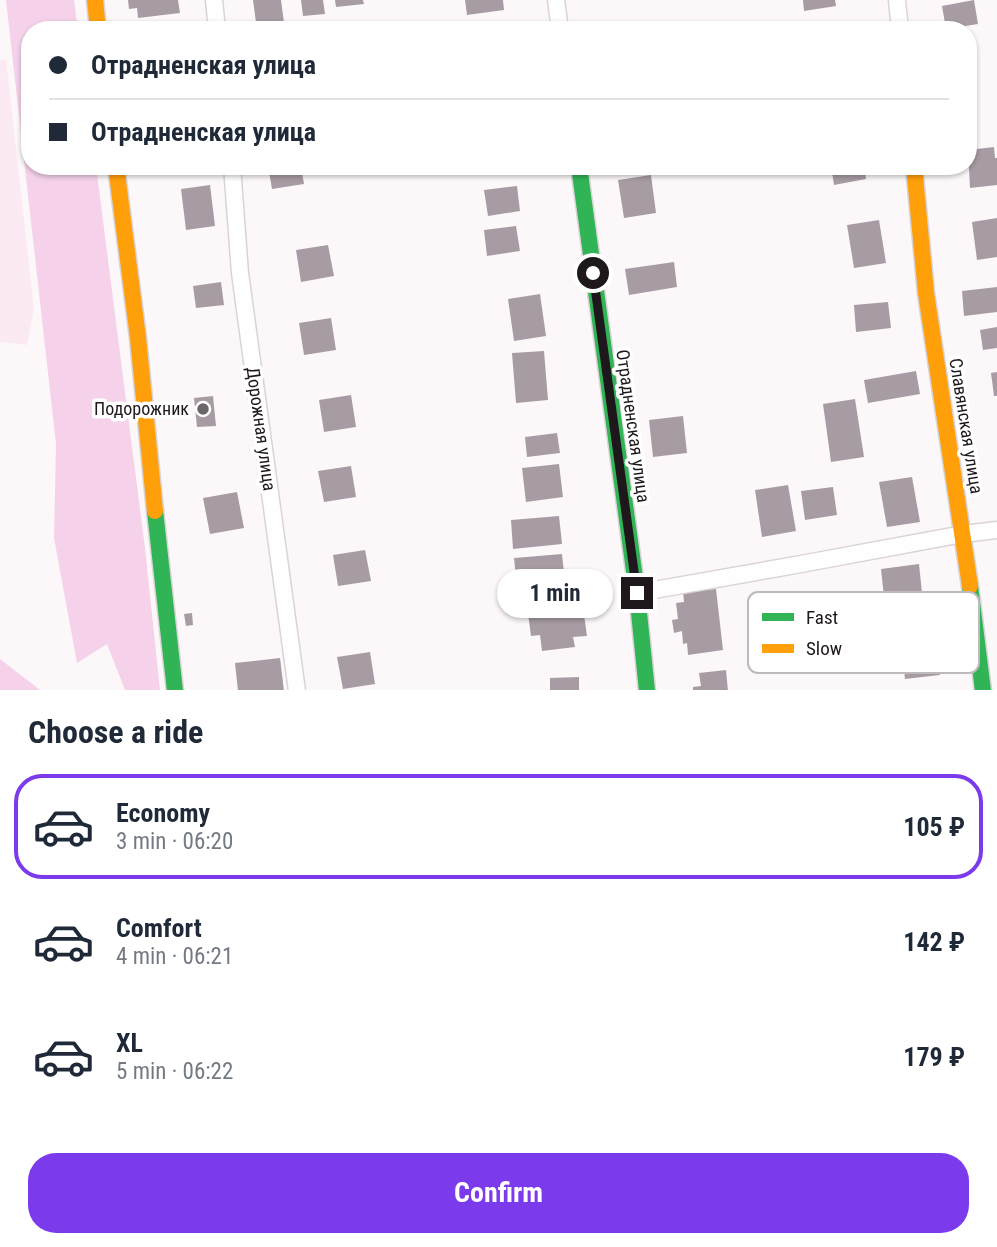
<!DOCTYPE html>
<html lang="en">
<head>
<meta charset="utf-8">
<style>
  :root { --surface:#fff; --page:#f6f6f7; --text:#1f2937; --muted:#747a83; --line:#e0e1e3; --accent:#7c3aed }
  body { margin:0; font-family:"Roboto Condensed",sans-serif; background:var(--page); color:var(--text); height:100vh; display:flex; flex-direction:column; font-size:26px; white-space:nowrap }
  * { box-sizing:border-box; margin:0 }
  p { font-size:23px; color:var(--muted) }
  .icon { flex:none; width:38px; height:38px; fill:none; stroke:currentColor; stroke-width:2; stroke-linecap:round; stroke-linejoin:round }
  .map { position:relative; height:690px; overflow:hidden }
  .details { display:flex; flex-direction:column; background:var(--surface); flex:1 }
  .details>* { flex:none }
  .top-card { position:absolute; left:21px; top:21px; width:956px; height:154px; border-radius:28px; box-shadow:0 2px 5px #0004; display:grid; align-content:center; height:154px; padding:0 28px; background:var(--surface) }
  .end { position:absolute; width:32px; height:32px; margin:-16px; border:9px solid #1e181c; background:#fff; box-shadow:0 0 0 4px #fff }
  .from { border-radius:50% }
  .bubble { position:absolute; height:49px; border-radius:24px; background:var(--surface); box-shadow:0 2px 5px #0004; font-size:23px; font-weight:700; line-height:49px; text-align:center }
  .top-card b { display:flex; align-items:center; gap:24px; height:66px; font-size:26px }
  .top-card b+b { border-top:2px solid var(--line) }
  .top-card i { width:18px; height:18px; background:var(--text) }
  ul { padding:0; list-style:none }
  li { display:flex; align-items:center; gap:21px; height:105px; margin:0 14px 10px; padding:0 14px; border:4px solid transparent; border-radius:28px }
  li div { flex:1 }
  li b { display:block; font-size:26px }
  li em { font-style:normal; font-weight:700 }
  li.active { border-color:var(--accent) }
  li>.icon { width:63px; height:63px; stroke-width:1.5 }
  h2 { padding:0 28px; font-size:32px; line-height:84px }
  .action { display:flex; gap:14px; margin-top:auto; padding:14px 28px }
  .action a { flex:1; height:80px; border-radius:28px; background:var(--accent); color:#fff; font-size:28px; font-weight:700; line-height:80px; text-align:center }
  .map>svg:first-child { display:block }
  .green { fill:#fbe9f4 }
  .forest { fill:#f5d2ea }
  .building { fill:#a89ca4 }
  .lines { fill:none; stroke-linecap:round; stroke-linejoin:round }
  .street-casing { stroke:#d9d4d7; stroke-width:19 }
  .fast-casing { stroke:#d9d4d7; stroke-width:19 }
  .slow-casing { stroke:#d9d4d7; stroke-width:19 }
  .street { stroke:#fffefe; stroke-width:16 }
  .fast { stroke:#30b455; stroke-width:16 }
  .slow { stroke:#ff9f0a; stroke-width:16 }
  .route { stroke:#1e181c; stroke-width:9 }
  .poi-dot { fill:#6c666a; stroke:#fff; stroke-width:2.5 }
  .labels { text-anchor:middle; stroke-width:7; stroke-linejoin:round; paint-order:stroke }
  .poi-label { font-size:18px; fill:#1e181c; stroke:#fff; text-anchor:end }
  .street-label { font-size:18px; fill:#1e181c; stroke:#fff }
  .key { fill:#fff; stroke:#bcbabb; stroke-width:2 }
  .key-label { font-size:19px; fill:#1e181c }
</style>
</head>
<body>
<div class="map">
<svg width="997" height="691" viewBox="0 0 997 691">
  <rect width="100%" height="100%" fill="#fcf8fa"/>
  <!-- green -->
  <polygon class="green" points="6,59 34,309 27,345 0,342 0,60"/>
  <!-- forest -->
  <g class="forest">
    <polygon points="6,0 74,0 78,30 30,30 30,166 96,166 145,548 160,690 125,690 107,644 77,663 54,538 56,444"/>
    <polygon points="0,659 40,690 0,690"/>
  </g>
  <!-- building -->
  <g class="building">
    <polygon points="128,0 178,0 180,13 138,18 137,8 129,9"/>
    <polygon points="253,0 281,0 285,30 257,30"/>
    <polygon points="301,0 323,0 325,14 303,16"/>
    <polygon points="335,0 363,0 364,4 336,7"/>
    <polygon points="465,0 503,0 504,10 467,15"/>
    <polygon points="803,0 835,0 836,6 804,11"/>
    <polygon points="974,0 978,24 946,29 942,6"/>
    <polygon points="837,21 838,30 806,30 805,25"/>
    <polygon points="714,23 716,30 682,30 682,28"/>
    <polygon points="994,147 995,158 997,158 997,185 970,188 968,150"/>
    <polygon points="268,166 301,166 304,184 272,189"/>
    <polygon points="831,166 864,166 866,179 834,185"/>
    <polygon points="651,175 656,213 624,218 618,180"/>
    <polygon points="210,185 215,226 186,230 181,189"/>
    <polygon points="517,186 520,211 488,216 484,190"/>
    <polygon points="997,218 997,257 977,260 972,222"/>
    <polygon points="879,220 886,263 854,268 847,225"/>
    <polygon points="516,226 520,251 487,256 484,230"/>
    <polygon points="328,245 334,276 301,282 296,250"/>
    <polygon points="674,262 677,287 629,295 625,269"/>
    <polygon points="221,282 224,305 196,308 193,286"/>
    <polygon points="997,287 997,312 964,316 962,291"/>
    <polygon points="540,294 546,336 514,341 508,299"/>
    <polygon points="888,302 891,328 856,332 854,305"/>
    <polygon points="331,318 336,350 304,355 299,323"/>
    <polygon points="997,327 997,348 983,350 980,330"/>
    <polygon points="544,351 548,400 516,403 512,353"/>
    <polygon points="916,371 920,394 868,403 864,380"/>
    <polygon points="997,372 997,396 994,396 991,373"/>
    <polygon points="351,395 356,427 324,432 319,400"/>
    <polygon points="213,396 216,426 197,427 194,398"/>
    <polygon points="855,399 864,457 831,462 823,404"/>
    <polygon points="683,416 687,453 653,457 649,420"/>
    <polygon points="557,433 560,453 527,457 525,437"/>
    <polygon points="559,464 563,497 526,502 522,468"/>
    <polygon points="351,466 356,497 324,502 318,471"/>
    <polygon points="912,477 920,522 887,527 879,482"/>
    <polygon points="788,485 796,531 762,537 755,490"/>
    <polygon points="833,487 837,515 805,520 801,491"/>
    <polygon points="237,492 244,528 210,534 203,498"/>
    <polygon points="559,516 562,544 513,549 511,520"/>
    <polygon points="365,550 371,581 338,586 333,555"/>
    <polygon points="562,554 565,582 517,587 514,558"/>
    <polygon points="919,564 922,593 884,597 881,569"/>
    <polygon points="716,589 723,650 688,655 687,643 683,644 682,631 674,633 672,620 678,619 676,603 684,602 683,592"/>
    <polygon points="582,600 587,636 573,637 575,647 542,651 540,635 531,636 527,606"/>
    <polygon points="192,613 193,625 186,626 184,614"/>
    <polygon points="937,649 940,675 905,679 902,653"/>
    <polygon points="370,652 375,684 343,689 337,657"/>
    <polygon points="280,658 284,691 238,691 235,663"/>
    <polygon points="726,670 728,691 693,691 693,687 701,686 699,673"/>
    <polygon points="579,677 579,691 550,691 550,678"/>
  </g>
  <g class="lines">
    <!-- street casing -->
    <g class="street-casing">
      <g id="street">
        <polyline points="214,0 217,30"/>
        <polyline points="556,0 560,30"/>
        <polyline points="897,0 900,30"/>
        <polyline points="232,166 240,273 297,691"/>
        <polyline points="637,593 801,564 963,534 997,530"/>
      </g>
    </g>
    <!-- fast casing -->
    <g class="fast-casing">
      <g id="fast">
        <polyline points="579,166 637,593 647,691"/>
        <polyline points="155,511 175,691"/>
        <polyline points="970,586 983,691"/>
      </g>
    </g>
    <!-- slow casing -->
    <g class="slow-casing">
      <g id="slow">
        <polyline points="95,0 98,30"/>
        <polyline points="116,166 138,338 155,511"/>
        <polyline points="914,166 926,293 970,586"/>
      </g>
    </g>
    <!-- street -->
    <use href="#street" class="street"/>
    <!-- fast -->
    <use href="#fast" class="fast"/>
    <!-- slow -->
    <use href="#slow" class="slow"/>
  </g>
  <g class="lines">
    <!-- route -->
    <polyline class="route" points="593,273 637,593"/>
  </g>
  <!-- markers -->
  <circle class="poi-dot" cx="203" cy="409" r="7"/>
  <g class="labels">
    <!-- poi labels -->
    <g class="poi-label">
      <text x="189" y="415">Подорожник</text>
    </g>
    <!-- street labels -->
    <g class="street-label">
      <text transform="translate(633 426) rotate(82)" y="6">Отрадненская улица</text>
      <text transform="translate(966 426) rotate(81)" y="6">Славянская улица</text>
      <text transform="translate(261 429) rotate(82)" y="6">Дорожная улица</text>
    </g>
  </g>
  <!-- legend -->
  <rect x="748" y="592" width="231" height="81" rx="10" class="key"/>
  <rect x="762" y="613" width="32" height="8" fill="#30b455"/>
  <rect x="762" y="644" width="32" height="9" fill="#ff9f0a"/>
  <g class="key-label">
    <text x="806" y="624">Fast</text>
    <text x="806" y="655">Slow</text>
  </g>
</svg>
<i class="end from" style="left:593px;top:273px"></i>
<i class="end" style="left:637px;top:593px"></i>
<div class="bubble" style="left:497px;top:569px;width:116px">1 min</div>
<div class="top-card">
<b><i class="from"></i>Отрадненская улица</b>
<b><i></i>Отрадненская улица</b>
</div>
</div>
<section class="details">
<h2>Choose a ride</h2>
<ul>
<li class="active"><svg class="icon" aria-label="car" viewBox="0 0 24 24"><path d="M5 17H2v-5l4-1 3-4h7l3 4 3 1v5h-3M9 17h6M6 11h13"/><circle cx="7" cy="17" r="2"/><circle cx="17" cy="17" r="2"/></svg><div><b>Economy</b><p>3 min · 06:20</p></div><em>105 ₽</em></li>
<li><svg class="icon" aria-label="car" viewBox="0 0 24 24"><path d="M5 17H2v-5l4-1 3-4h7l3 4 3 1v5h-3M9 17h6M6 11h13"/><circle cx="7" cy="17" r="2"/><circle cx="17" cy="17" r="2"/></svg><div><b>Comfort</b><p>4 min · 06:21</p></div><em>142 ₽</em></li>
<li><svg class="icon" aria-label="car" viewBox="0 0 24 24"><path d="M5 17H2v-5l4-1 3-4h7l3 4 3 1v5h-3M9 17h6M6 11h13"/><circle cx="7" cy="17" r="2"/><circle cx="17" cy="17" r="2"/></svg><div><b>XL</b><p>5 min · 06:22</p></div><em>179 ₽</em></li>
</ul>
<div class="action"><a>Confirm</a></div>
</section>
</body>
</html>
